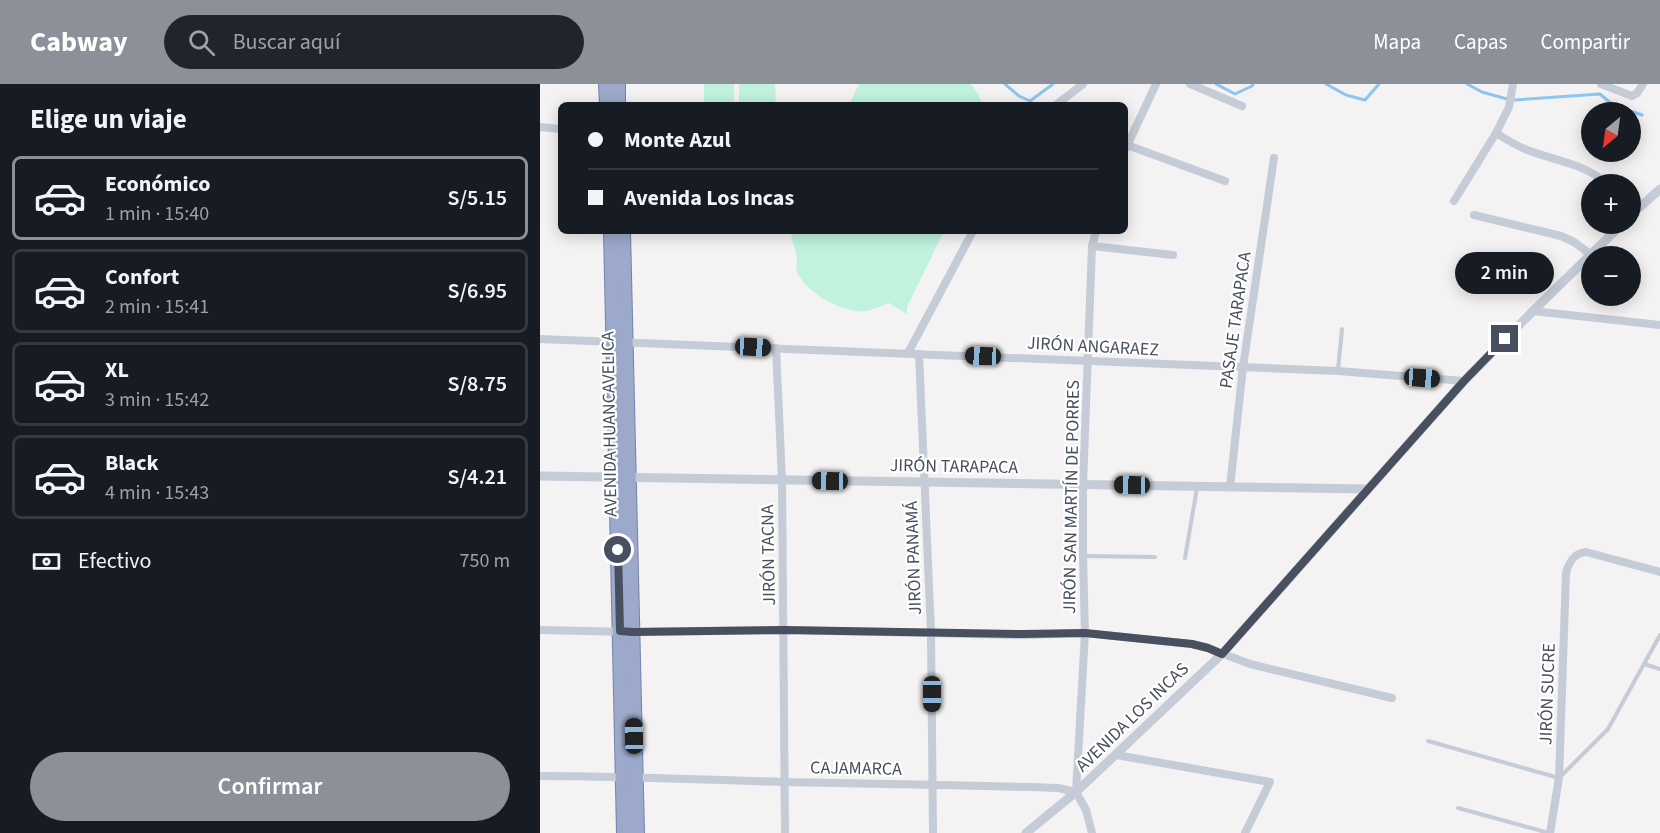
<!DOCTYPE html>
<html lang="es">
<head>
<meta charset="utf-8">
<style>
  :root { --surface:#171b24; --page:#20242c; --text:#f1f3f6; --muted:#9ea1a6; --line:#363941; --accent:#8c9099 }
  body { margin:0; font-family:"Source Sans 3",sans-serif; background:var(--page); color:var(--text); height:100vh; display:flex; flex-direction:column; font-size:22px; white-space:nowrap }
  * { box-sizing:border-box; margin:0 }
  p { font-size:20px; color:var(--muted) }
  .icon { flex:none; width:33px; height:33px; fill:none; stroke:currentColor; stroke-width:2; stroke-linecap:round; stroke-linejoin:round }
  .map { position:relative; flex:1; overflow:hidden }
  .details { display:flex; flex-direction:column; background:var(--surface); width:540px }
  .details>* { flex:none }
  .hud { position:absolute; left:18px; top:18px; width:570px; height:132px; border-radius:9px; box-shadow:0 3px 15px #0003; display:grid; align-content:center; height:132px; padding:0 30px; background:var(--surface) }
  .needle { width:39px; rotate:209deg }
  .fabs { position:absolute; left:1041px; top:18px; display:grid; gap:12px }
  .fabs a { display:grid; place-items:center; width:60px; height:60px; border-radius:50%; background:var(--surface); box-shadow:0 3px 15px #0003; font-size:30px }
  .end { position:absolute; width:27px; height:27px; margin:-14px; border:8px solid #485060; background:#fff; box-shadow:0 0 0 3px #fff }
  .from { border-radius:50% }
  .bubble { position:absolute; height:42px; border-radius:21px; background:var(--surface); box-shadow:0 3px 15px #0003; font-size:20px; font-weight:600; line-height:42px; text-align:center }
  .car { position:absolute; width:18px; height:36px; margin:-18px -9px; border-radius:8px; box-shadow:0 0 4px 2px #0007; background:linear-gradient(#222 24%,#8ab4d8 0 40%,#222 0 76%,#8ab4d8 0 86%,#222 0) }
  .hud b { display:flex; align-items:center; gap:21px; height:57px; font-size:22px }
  .hud b+b { border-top:2px solid var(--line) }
  .hud i { width:15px; height:15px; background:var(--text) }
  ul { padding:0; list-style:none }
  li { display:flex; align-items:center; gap:18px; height:84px; margin:0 12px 9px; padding:0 18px; border:3px solid var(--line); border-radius:9px }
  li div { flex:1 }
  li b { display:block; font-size:22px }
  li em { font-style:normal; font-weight:600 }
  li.selected { border-color:var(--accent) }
  li>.icon { width:54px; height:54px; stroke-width:1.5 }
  h2 { padding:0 30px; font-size:27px; line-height:72px }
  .pay { display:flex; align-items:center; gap:15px; height:66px; padding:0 30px; font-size:22px }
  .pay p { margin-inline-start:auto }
  .action { display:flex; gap:12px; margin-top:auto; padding:12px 30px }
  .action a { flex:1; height:69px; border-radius:36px; background:var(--accent); color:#fff; font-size:24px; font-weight:600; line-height:69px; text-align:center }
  header { display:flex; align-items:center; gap:36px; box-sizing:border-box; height:84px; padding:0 30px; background:var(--accent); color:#fff }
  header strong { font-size:28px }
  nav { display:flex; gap:33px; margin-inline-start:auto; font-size:21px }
  .search { width:420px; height:54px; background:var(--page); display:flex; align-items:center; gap:15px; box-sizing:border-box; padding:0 21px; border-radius:33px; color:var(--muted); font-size:22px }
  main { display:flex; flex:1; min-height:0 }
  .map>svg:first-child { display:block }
  .green { fill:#c0f2de }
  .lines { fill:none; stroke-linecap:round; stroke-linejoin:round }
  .stream { stroke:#8cc6f0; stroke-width:3 }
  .trunk-casing { stroke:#7383ae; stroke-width:16 }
  .service { stroke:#c5cbd7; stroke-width:4 }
  .minor { stroke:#c5cbd7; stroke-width:8 }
  .tertiary { stroke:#c5cbd7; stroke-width:9 }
  .trunk { stroke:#9ca9ca; stroke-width:14 }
  .route { stroke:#485060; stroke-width:8 }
  .labels { text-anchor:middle; stroke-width:4.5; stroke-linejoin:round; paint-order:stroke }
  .street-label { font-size:18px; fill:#485060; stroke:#fff }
</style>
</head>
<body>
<header>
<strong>Cabway</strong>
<div class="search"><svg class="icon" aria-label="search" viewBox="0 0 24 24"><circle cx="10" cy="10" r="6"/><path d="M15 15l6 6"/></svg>Buscar aquí</div>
<nav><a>Mapa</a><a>Capas</a><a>Compartir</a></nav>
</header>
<main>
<section class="details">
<h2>Elige un viaje</h2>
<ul>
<li class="selected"><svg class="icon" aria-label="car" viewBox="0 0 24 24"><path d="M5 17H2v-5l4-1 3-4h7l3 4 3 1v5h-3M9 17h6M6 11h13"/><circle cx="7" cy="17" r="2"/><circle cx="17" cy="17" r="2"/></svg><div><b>Económico</b><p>1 min · 15:40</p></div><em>S/5.15</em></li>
<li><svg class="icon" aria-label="car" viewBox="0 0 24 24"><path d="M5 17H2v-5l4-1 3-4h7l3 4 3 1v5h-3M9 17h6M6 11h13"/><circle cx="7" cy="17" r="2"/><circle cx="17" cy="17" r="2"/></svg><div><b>Confort</b><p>2 min · 15:41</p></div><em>S/6.95</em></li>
<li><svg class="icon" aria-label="car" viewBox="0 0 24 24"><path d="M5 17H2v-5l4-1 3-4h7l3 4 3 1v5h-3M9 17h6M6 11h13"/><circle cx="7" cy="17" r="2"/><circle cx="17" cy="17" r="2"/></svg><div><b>XL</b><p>3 min · 15:42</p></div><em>S/8.75</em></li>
<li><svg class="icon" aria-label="car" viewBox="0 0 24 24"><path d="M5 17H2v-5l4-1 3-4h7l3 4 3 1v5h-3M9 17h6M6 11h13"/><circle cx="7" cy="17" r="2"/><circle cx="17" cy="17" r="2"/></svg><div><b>Black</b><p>4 min · 15:43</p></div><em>S/4.21</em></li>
</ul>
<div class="pay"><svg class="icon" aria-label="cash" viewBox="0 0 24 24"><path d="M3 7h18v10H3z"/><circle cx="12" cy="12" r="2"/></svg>Efectivo<p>750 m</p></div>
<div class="action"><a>Confirmar</a></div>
</section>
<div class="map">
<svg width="1120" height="749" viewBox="0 0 1120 749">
  <rect width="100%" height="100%" fill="#f4f2f2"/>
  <!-- green -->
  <g class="green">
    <rect x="164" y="0" width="30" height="21"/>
    <polygon points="199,0 235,0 236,21 199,21"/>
    <polygon points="319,0 431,0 438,10 443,21 309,21"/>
    <path d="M251 147H404L367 223V230L349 219C342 221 334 226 327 227 304 230 271 211 259 192 255 186 257 181 257 174 256 165 251 157 251 147Z"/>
  </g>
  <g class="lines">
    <!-- stream -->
    <g class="stream">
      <polyline points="465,0 479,12 490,17 513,0"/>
      <polyline points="676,0 695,10 712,2 713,0"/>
      <polyline points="786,0 806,11 825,16 839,0"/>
      <polyline points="927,0 942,8 967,15"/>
      <polyline points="974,16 1060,10 1073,21 1102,31"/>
    </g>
    <!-- trunk casing -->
    <g class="trunk-casing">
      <g id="trunk">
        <polyline points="66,0 67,21"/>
        <polyline points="78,0 78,21"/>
        <polyline points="71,147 84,749"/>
        <polyline points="83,147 97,749"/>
      </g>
    </g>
    <!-- service -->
    <g class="service">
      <polyline points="798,286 802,245"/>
      <polyline points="544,472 615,473"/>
      <polyline points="645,474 657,404"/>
      <polyline points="1104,580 1120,585"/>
      <polyline points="888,657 1019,694 1068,645 1120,551"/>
      <polyline points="918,724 1009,749"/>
    </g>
    <!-- minor -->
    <g class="minor">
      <polyline points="650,0 702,22"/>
      <polyline points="1061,0 1092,12 1097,9 1103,0"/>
      <polyline points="516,21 543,0"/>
      <polyline points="0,43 21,45"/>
      <path d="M956 49C967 56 978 63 990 67 1016 77 1046 80 1067 100"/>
      <polyline points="587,61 685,97"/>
      <polyline points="586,64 616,0"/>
      <polyline points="914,117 956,49 969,23 973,0"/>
      <polyline points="934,131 1021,152 1034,158 1050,170"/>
      <polyline points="552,162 633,171"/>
      <polyline points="993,227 1120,241"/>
      <polyline points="0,255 798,287 924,297"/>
      <polyline points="236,264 242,396 245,749"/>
      <polyline points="368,269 433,147"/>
      <polyline points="379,270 391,549 393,749"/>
      <polyline points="690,403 703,283 734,74"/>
      <polyline points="0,546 92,548 244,546 482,551 545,549 652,560 668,564 710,580 852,614"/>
      <polyline points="576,671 730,698 705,749"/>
      <path d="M0 692C82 692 164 696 245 698 336 700 427 701 518 704L536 708"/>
      <polyline points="552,749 546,726 536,708 545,549 543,472 543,400 552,162 556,147"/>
      <path d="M1010 749 1019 694 1026 489C1029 478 1034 469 1046 468L1120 488"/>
    </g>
    <!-- tertiary -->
    <g class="tertiary">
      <polyline points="1090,132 1120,105"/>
      <polyline points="0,392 828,405"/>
      <polyline points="486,749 536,708 682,570 924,297 993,227 1082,140"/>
    </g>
    <!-- trunk -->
    <use href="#trunk" class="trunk"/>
  </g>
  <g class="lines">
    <!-- route -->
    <polyline class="route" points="78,466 80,547 92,548 244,546 482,550 545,549 652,560 668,564 682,570 924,297 965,255"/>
  </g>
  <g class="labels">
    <!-- street labels -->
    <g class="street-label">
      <text transform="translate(695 236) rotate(-82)" y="6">PASAJE TARAPACA</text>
      <text transform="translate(553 262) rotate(3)" y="6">JIRÓN ANGARAEZ</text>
      <text transform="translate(69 340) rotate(-91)" y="6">AVENIDA HUANCAVELICA</text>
      <text transform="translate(414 382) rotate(1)" y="6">JIRÓN TARAPACA</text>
      <text transform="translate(531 413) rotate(-89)" y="6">JIRÓN SAN MARTÍN DE PORRES</text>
      <text transform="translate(228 471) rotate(-91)" y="6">JIRÓN TACNA</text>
      <text transform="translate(373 474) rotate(-92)" y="6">JIRÓN PANAMÁ</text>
      <text transform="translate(1007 610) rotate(-88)" y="6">JIRÓN SUCRE</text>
      <text transform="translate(592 633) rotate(-44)" y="6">AVENIDA LOS INCAS</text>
      <text transform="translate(316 684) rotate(1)" y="6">CAJAMARCA</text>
    </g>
  </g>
</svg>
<div class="fabs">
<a><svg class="needle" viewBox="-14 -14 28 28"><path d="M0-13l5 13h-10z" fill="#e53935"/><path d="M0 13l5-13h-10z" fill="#9ea1a6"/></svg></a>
<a>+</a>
<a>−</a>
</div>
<i class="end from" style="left:78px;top:466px"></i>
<i class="end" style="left:965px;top:255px"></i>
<div class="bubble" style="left:915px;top:168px;width:99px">2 min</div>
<i class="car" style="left:213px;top:263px;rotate:93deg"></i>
<i class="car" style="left:443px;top:272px;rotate:272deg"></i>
<i class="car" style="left:882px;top:294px;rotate:94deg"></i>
<i class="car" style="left:290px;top:397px;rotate:271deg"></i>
<i class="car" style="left:592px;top:401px;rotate:271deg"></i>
<i class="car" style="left:392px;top:610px;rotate:180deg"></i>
<i class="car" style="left:94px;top:652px;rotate:359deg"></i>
<div class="hud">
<b><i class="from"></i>Monte Azul</b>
<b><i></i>Avenida Los Incas</b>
</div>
</div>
</main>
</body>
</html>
